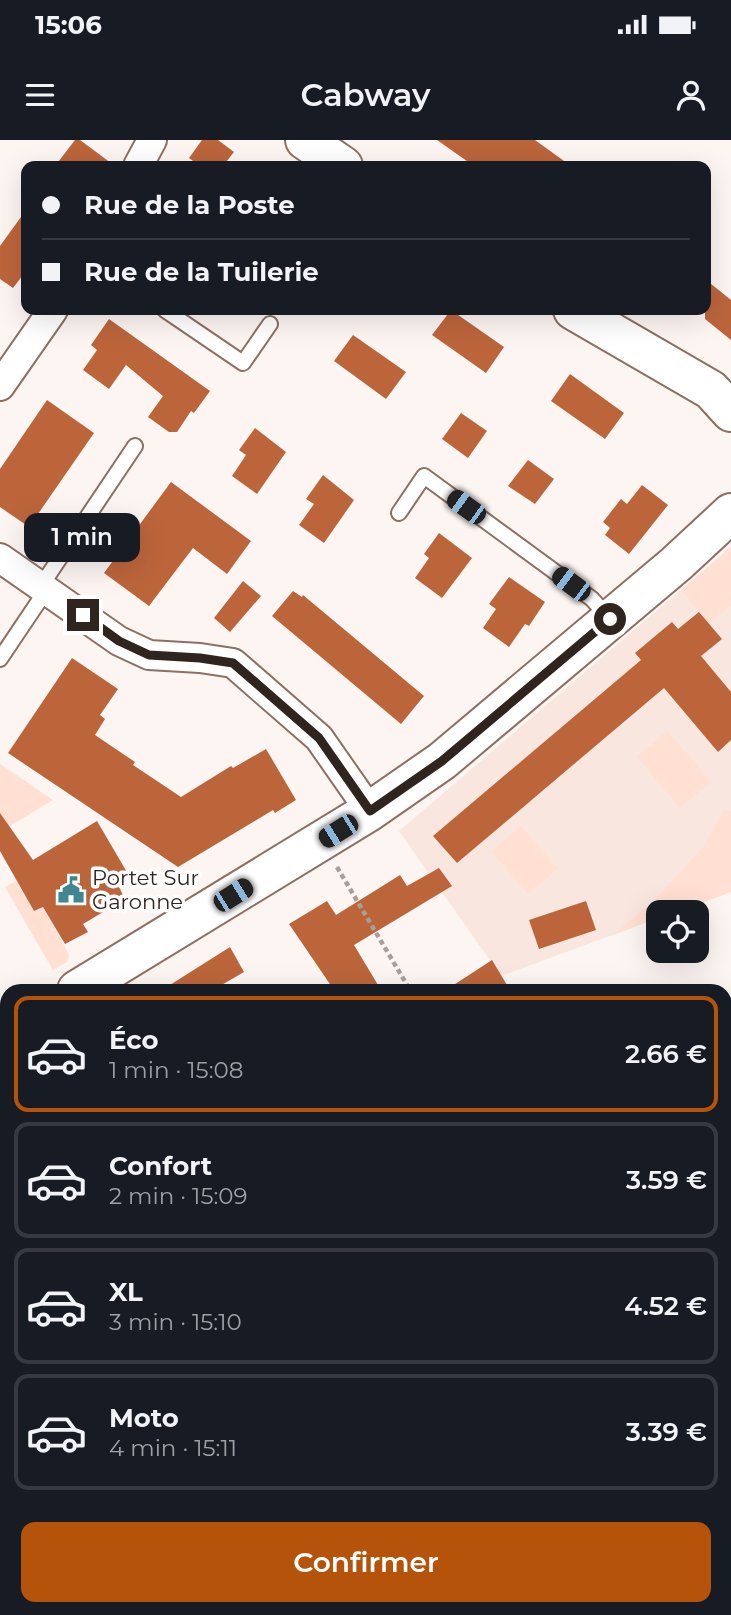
<!DOCTYPE html>
<html lang="fr">
<head>
<meta charset="utf-8">
<style>
  :root { --surface:#171b24; --page:#242831; --text:#f1f3f6; --muted:#9ea1a6; --line:#363941; --accent:#b45309 }
  body { margin:0; font-family:Montserrat,sans-serif; background:var(--page); color:var(--text); height:100vh; display:flex; flex-direction:column; font-size:26px; white-space:nowrap }
  * { box-sizing:border-box; margin:0 }
  p { font-size:23px; color:var(--muted) }
  .icon { flex:none; width:38px; height:38px; fill:none; stroke:currentColor; stroke-width:2; stroke-linecap:round; stroke-linejoin:round }
  .map { position:relative; flex:1; overflow:hidden }
  .drawer { position:absolute; left:0px; top:844px; width:732px; height:632px; display:flex; flex-direction:column; background:var(--surface); border-radius:21px 21px 0 0; box-shadow:0 7px 28px #0002 }
  .drawer>* { flex:none }
  .banner { position:absolute; left:21px; top:21px; width:690px; height:154px; border-radius:14px; box-shadow:0 7px 28px #0002; display:grid; align-content:center; height:154px; padding:0 21px; background:var(--surface) }
  .fabs { position:absolute; left:646px; top:760px; display:grid; gap:14px }
  .fabs a { display:grid; place-items:center; width:63px; height:63px; border-radius:14px; background:var(--surface); box-shadow:0 7px 28px #0002; font-size:35px }
  .end { position:absolute; width:32px; height:32px; margin:-16px; border:9px solid #30241e; background:#fff; box-shadow:0 0 0 4px #fff }
  .from { border-radius:50% }
  .bubble { position:absolute; height:49px; border-radius:14px; background:var(--surface); box-shadow:0 7px 28px #0002; font-size:23px; font-weight:600; line-height:49px; text-align:center }
  .car { position:absolute; width:21px; height:42px; margin:-21px -10px; border-radius:9px; box-shadow:0 0 5px 2px #0007; background:linear-gradient(#222 24%,#8ab4d8 0 40%,#222 0 76%,#8ab4d8 0 86%,#222 0) }
  .banner b { display:flex; align-items:center; gap:24px; height:66px; font-size:26px }
  .banner b+b { border-top:2px solid var(--line) }
  .banner i { width:18px; height:18px; background:var(--text) }
  ul { padding:12px 0 0; list-style:none }
  li { display:flex; align-items:center; gap:21px; height:116px; margin:0 14px 10px; padding:0 7px; border:4px solid var(--line); border-radius:14px }
  li div { flex:1 }
  li b { display:block; font-size:26px }
  li em { font-style:normal; font-weight:600 }
  li.on { border-color:var(--accent) }
  li>.icon { width:63px; height:63px; stroke-width:1.5 }
  .button { display:flex; gap:14px; margin-top:auto; padding:14px 21px }
  .button a { flex:1; height:80px; border-radius:14px; background:var(--accent); color:#fff; font-size:28px; font-weight:600; line-height:80px; text-align:center }
  .status { display:flex; justify-content:space-between; align-items:center; height:49px; padding:0 35px; background:var(--surface); direction:ltr }
  .status svg { height:19px; fill:currentColor }
  header { display:flex; justify-content:space-between; align-items:center; height:91px; padding:0 21px; background:var(--surface); font-size:32px; font-weight:600 }
  .map>svg:first-child { display:block }
  .built { fill:#f9e7df }
  .green { fill:#ffe0d2 }
  .building { fill:#bc653b }
  .lines { fill:none; stroke-linecap:round; stroke-linejoin:round }
  .lane-casing { stroke:#8e6f61; stroke-width:18 }
  .street-casing { stroke:#8e6f61; stroke-width:32 }
  .secondary-casing { stroke:#8e6f61; stroke-width:42 }
  .path { stroke:#a89e9a; stroke-width:4.5; stroke-dasharray:5 3.5; stroke-linecap:butt }
  .lane { stroke:#fff; stroke-width:14 }
  .street { stroke:#fff; stroke-width:28 }
  .secondary { stroke:#fff; stroke-width:38 }
  .route { stroke:#30241e; stroke-width:9 }
  .labels { text-anchor:middle; stroke-width:7; stroke-linejoin:round; paint-order:stroke }
  .poi-label { font-size:21px; fill:#30241e; stroke:#fff; text-anchor:start }
</style>
</head>
<body>
<div class="status"><b>15:06</b><svg viewBox="0 0 49 12"><path d="M0 12V9h3v3zM5 12V6h3v6zM10 12V3h3v9zM15 12V0h3v12zM26 1h20v11H26zM47 4h2v5h-2z"/></svg></div>
<header><svg class="icon" aria-label="menu" viewBox="0 0 24 24"><path d="M4 6h16M4 12h16M4 18h16"/></svg>Cabway<svg class="icon" aria-label="person" viewBox="0 0 24 24"><circle cx="12" cy="8" r="4"/><path d="M4 21q1-7 8-7t8 7"/></svg></header>
<div class="map">
<svg width="731" height="1475" viewBox="0 0 731 1475">
  <rect width="100%" height="100%" fill="#fcf5f2"/>
  <!-- built -->
  <polygon class="built" points="731,407 731,752 676,772 658,772 658,778 501,836 399,691"/>
  <!-- green -->
  <g class="green">
    <polygon points="731,407 731,465 709,483 681,450"/>
    <polygon points="667,591 711,642 680,668 637,617"/>
    <polygon points="0,624 53,660 0,692"/>
    <polygon points="724,670 731,671 731,752 676,772 658,772 658,778 611,796 653,762 703,707"/>
    <polygon points="521,686 558,729 528,754 491,711"/>
    <polygon points="16,741 34,771 43,767 69,815 67,822 53,830 5,747"/>
  </g>
  <!-- building -->
  <g class="building">
    <polygon points="75,0 80,0 115,26 55,26"/>
    <polygon points="202,0 218,0 234,12 223,26 200,26 189,18"/>
    <polygon points="437,0 535,0 571,26 474,26"/>
    <polygon points="26,70 26,131 13,148 0,139 0,106"/>
    <polygon points="705,139 731,160 731,200 705,179"/>
    <polygon points="451,170 504,207 486,233 432,195"/>
    <polygon points="109,179 210,251 194,273 191,271 177,292 169,292 148,277 163,256 126,225 109,249 83,230 97,210 91,205"/>
    <polygon points="353,195 406,232 386,259 334,221"/>
    <polygon points="570,234 624,273 605,299 551,261"/>
    <polygon points="47,260 94,293 29,387 0,367 0,329"/>
    <polygon points="461,273 487,291 468,318 442,299"/>
    <polygon points="255,288 286,312 257,354 232,336 246,315 239,310"/>
    <polygon points="528,320 554,339 535,364 508,346"/>
    <polygon points="323,335 354,360 324,403 299,385 314,364 306,359"/>
    <polygon points="171,342 251,401 227,434 193,408 149,466 104,433"/>
    <polygon points="642,345 668,365 629,414 605,395 610,388 603,382 621,359 627,364"/>
    <polygon points="439,393 472,418 442,458 415,438 429,418 424,414"/>
    <polygon points="509,437 545,462 529,486 525,484 509,507 483,488 496,469 489,464"/>
    <polygon points="243,441 261,456 230,492 214,478"/>
    <polygon points="293,451 302,457 303,455 424,556 401,584 272,476"/>
    <polygon points="699,472 722,499 701,516 731,552 731,600 718,612 664,548 457,723 433,696 641,520 635,513 672,482 678,489"/>
    <polygon points="72,518 118,549 100,575 105,579 95,595 135,622 133,625 181,657 231,626 233,628 266,609 296,660 275,673 273,670 178,727 8,613"/>
    <polygon points="0,673 33,720 97,681 128,734 116,741 125,759 83,784 88,792 65,804 43,767 34,771 0,711"/>
    <polygon points="439,728 452,746 354,805 381,850 334,850 289,784 327,761 336,775 400,735 407,746"/>
    <polygon points="586,761 596,790 539,809 529,780"/>
    <polygon points="230,807 244,832 213,850 162,850"/>
    <polygon points="492,820 510,850 446,850"/>
  </g>
  <g class="lines">
    <!-- lane casing -->
    <g class="lane-casing">
      <g id="lane">
        <polyline points="165,170 243,223 270,184"/>
        <polyline points="399,373 424,336 592,459 609,478"/>
        <polyline points="41,446 135,306"/>
        <polyline points="0,519 47,449"/>
      </g>
    </g>
    <!-- street casing -->
    <g class="street-casing">
      <g id="street">
        <polyline points="138,26 152,0"/>
        <polyline points="0,246 53,170"/>
        <polyline points="0,418 119,501 149,515 200,518 233,523 319,598 370,671"/>
        <polyline points="724,1030 731,1030"/>
        <polyline points="0,1096 7,1095"/>
        <polyline points="315,1468 319,1475"/>
        <polyline points="663,1468 668,1475"/>
      </g>
    </g>
    <!-- secondary casing -->
    <g class="secondary-casing">
      <g id="secondary">
        <polyline points="305,0 343,26"/>
        <polyline points="573,170 711,250 731,272"/>
        <polyline points="77,850 370,671 442,621 676,424 731,373"/>
        <polyline points="0,898 7,894"/>
      </g>
    </g>
    <!-- path -->
    <g class="path">
      <polyline points="337,727 410,850"/>
      <polyline points="724,1327 731,1337"/>
    </g>
    <!-- lane -->
    <use href="#lane" class="lane"/>
    <!-- street -->
    <use href="#street" class="street"/>
    <!-- secondary -->
    <use href="#secondary" class="secondary"/>
  </g>
  <g class="lines">
    <!-- route -->
    <polyline class="route" points="83,475 119,501 149,515 200,518 233,523 319,598 370,671 442,621 610,479"/>
  </g>
  <!-- icons -->
  <defs>
    <g id="civic-bare" transform="scale(2.1)"><path d="M-.6-6.5H3V-4.5H.6V-3L4-1V1h2V6H-6V1h2V-1L-.6-3ZM-1.2 2.5V6h2.4V2.5Z" fill="#418792" stroke="#fff" stroke-width="2.5" paint-order="stroke"/></g>
  </defs>
  <g fill-rule="evenodd">
    <use href="#civic-bare" x="71" y="750"/>
  </g>
  <g class="labels">
    <!-- poi labels -->
    <g class="poi-label">
      <text x="92" y="745">Portet Sur<tspan x="92" dy="24">Garonne</tspan></text>
    </g>
  </g>
</svg>
<div class="fabs">
<a><svg class="icon" aria-label="locate" viewBox="0 0 24 24"><circle cx="12" cy="12" r="6"/><path d="M12 2v4M12 18v4M2 12h4M18 12h4"/></svg></a>
</div>
<i class="end from" style="left:610px;top:479px"></i>
<i class="end" style="left:83px;top:475px"></i>
<div class="bubble" style="left:24px;top:373px;width:116px">1 min</div>
<i class="car" style="left:466px;top:367px;rotate:306deg"></i>
<i class="car" style="left:571px;top:444px;rotate:307deg"></i>
<i class="car" style="left:338px;top:691px;rotate:238deg"></i>
<i class="car" style="left:233px;top:755px;rotate:58deg"></i>
<div class="banner">
<b><i class="from"></i>Rue de la Poste</b>
<b><i></i>Rue de la Tuilerie</b>
</div>
<section class="drawer">
<ul>
<li class="on"><svg class="icon" aria-label="car" viewBox="0 0 24 24"><path d="M5 17H2v-5l4-1 3-4h7l3 4 3 1v5h-3M9 17h6M6 11h13"/><circle cx="7" cy="17" r="2"/><circle cx="17" cy="17" r="2"/></svg><div><b>Éco</b><p>1 min · 15:08</p></div><em>2.66 €</em></li>
<li><svg class="icon" aria-label="car" viewBox="0 0 24 24"><path d="M5 17H2v-5l4-1 3-4h7l3 4 3 1v5h-3M9 17h6M6 11h13"/><circle cx="7" cy="17" r="2"/><circle cx="17" cy="17" r="2"/></svg><div><b>Confort</b><p>2 min · 15:09</p></div><em>3.59 €</em></li>
<li><svg class="icon" aria-label="car" viewBox="0 0 24 24"><path d="M5 17H2v-5l4-1 3-4h7l3 4 3 1v5h-3M9 17h6M6 11h13"/><circle cx="7" cy="17" r="2"/><circle cx="17" cy="17" r="2"/></svg><div><b>XL</b><p>3 min · 15:10</p></div><em>4.52 €</em></li>
<li><svg class="icon" aria-label="car" viewBox="0 0 24 24"><path d="M5 17H2v-5l4-1 3-4h7l3 4 3 1v5h-3M9 17h6M6 11h13"/><circle cx="7" cy="17" r="2"/><circle cx="17" cy="17" r="2"/></svg><div><b>Moto</b><p>4 min · 15:11</p></div><em>3.39 €</em></li>
</ul>
<div class="button"><a>Confirmer</a></div>
</section>
</div>
</body>
</html>
